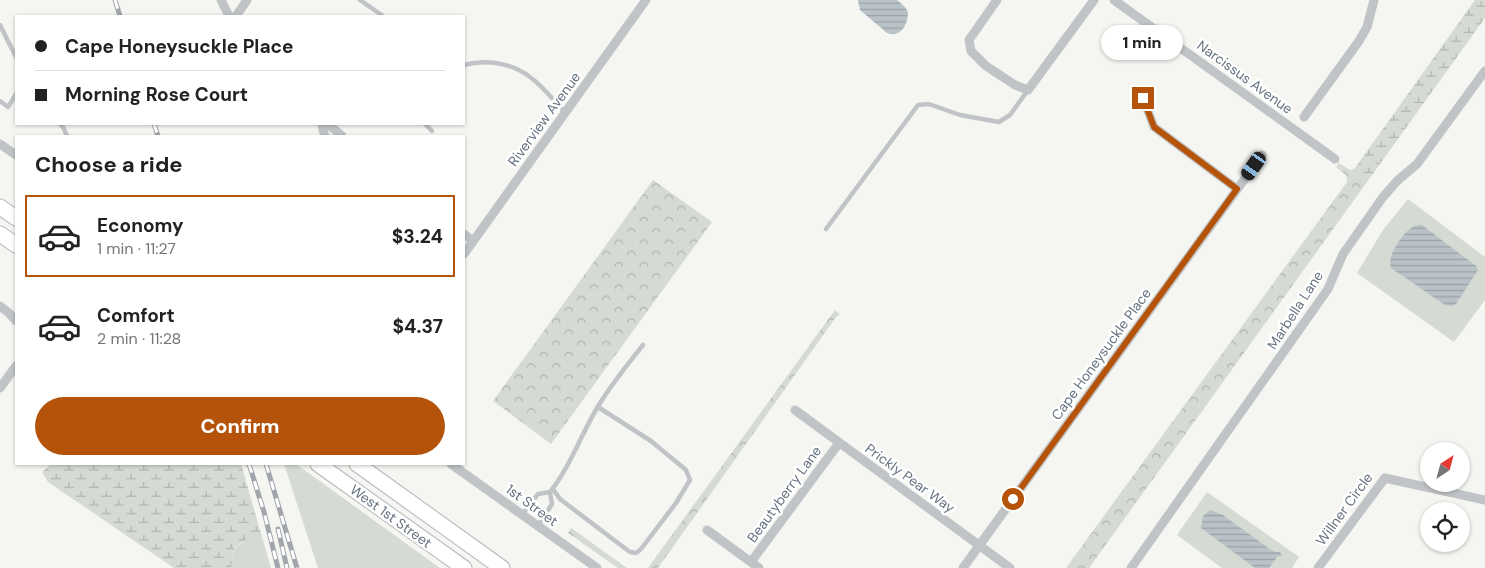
<!DOCTYPE html>
<html lang="en">
<head>
<meta charset="utf-8">
<style>
  :root { --surface:#fff; --page:#f6f6f6; --text:#222; --muted:#767676; --line:#e0e0e0; --accent:#b45309 }
  body { margin:0; font-family:"DM Sans",sans-serif; background:var(--page); color:var(--text); height:100vh; display:flex; flex-direction:column; font-size:19px; white-space:nowrap }
  * { box-sizing:border-box; margin:0 }
  p { font-size:16px; color:var(--muted) }
  .icon { flex:none; width:28px; height:28px; fill:none; stroke:currentColor; stroke-width:2; stroke-linecap:round; stroke-linejoin:round }
  .map { position:relative; flex:1; overflow:hidden }
  .side { position:absolute; left:15px; top:135px; width:450px; height:330px; display:flex; flex-direction:column; background:var(--surface); border-radius:0px; box-shadow:0 1px 4px #0004 }
  .side>* { flex:none }
  .guide { position:absolute; left:15px; top:15px; width:450px; height:110px; border-radius:0px; box-shadow:0 1px 4px #0004; display:grid; align-content:center; height:110px; padding:0 20px; background:var(--surface) }
  .needle { width:32px; rotate:36deg }
  .fabs { position:absolute; left:1420px; top:442px; display:grid; gap:10px }
  .fabs a { display:grid; place-items:center; width:50px; height:50px; border-radius:50%; background:var(--surface); box-shadow:0 1px 4px #0004; font-size:25px }
  .end { position:absolute; width:22px; height:22px; margin:-11px; border:6px solid #b45309; background:#fff; box-shadow:0 0 0 2px #fff }
  .from { border-radius:50% }
  .bubble { position:absolute; height:35px; border-radius:18px; background:var(--surface); box-shadow:0 1px 4px #0004; font-size:16px; font-weight:800; line-height:35px; text-align:center }
  .car { position:absolute; width:15px; height:30px; margin:-15px -8px; border-radius:6px; box-shadow:0 0 4px 1px #0007; background:linear-gradient(#222 24%,#8ab4d8 0 40%,#222 0 76%,#8ab4d8 0 86%,#222 0) }
  .guide b { display:flex; align-items:center; gap:18px; height:48px; font-size:19px }
  .guide b+b { border-top:1px solid var(--line) }
  .guide i { width:12px; height:12px; background:var(--text) }
  ul { padding:0; list-style:none }
  li { display:flex; align-items:center; gap:15px; height:82px; margin:0 10px 8px; padding:0 10px; border:2px solid transparent; border-radius:0px }
  li div { flex:1 }
  li b { display:block; font-size:19px }
  li em { font-style:normal; font-weight:800 }
  li.active { border-color:var(--accent) }
  li>.icon { width:45px; height:45px; stroke-width:1.5 }
  h2 { padding:0 20px; font-size:22px; line-height:60px }
  .action { display:flex; gap:10px; margin-top:auto; padding:10px 20px }
  .action a { flex:1; height:58px; border-radius:30px; background:var(--accent); color:#fff; font-size:20px; font-weight:800; line-height:58px; text-align:center }
  .map>svg:first-child { display:block }
  .grass { fill:#d5dbd2 }
  .forest { fill:url(#forest-crowns) }
  .wetland { fill:url(#wetland-marsh) }
  .water { fill:url(#water-rules) }
  .lines { fill:none; stroke-linecap:round; stroke-linejoin:round }
  .primary-casing { stroke:#b3b7bb; stroke-width:17 }
  .lane { stroke:#c0c4c7; stroke-width:4.5 }
  .street { stroke:#c0c4c7; stroke-width:9 }
  .primary { stroke:#fff; stroke-width:15 }
  .rail-casing { stroke:#a1a6ac; stroke-width:5 }
  .rail { stroke:#fff; stroke-width:3; stroke-dasharray:9; stroke-linecap:butt }
  .route { stroke:#b45309; stroke-width:6 }
  .labels { text-anchor:middle; stroke-width:5; stroke-linejoin:round; paint-order:stroke }
  .street-label { font-size:14px; fill:#657381; stroke:#fff }
</style>
</head>
<body>
<div class="map">
<svg width="1485" height="568" viewBox="0 0 1485 568">
  <defs>
    <pattern id="forest-crowns" width="20" height="18" patternUnits="userSpaceOnUse" patternTransform="scale(1.25)"><rect width="20" height="18" fill="#d5dbd2"/><path d="M2 6a3 3 0 1 1 6 0M12 15a3 3 0 1 1 6 0" fill="none" stroke="#b0b6b0"/></pattern>
    <pattern id="wetland-marsh" width="20" height="14" patternUnits="userSpaceOnUse" patternTransform="scale(1.25)"><rect width="20" height="14" fill="#d5dbd2"/><path d="M1 5h8M5 5V1M11 12h8M15 12V8" fill="none" stroke="#b0b6b0"/></pattern>
    <pattern id="water-rules" width="6" height="5" patternUnits="userSpaceOnUse" patternTransform="scale(1.25)"><rect width="6" height="5" fill="#b8c2c7"/><path d="M0 2.5h6" fill="none" stroke="#99a2a7"/></pattern>
  </defs>
  <rect width="100%" height="100%" fill="#f5f5f1"/>
  <!-- grass -->
  <g class="grass">
    <polygon points="1408,199 1485,257 1485,300 1454,342 1357,273 1383,230"/>
    <polygon points="284,464 296,464 440,568 318,568"/>
    <polygon points="1207,492 1299,557 1292,568 1222,568 1177,535"/>
    <polygon points="262,537 271,568 231,568 234,549 245,540"/>
  </g>
  <!-- forest -->
  <g class="forest">
    <polygon points="1339,163 1367,182 1089,568 1066,568 1347,182 1347,176 1336,167"/>
    <polygon points="653,180 712,222 551,444 493,401"/>
    <polygon points="835,310 840,314 836,317 658,568 648,568"/>
    <polygon points="571,528 627,568 618,568 568,533"/>
  </g>
  <!-- wetland -->
  <g class="wetland">
    <polygon points="1475,0 1485,0 1485,18 1367,182 1347,169 1351,170 1355,168"/>
    <polygon points="51,464 241,464 262,537 245,540 234,548 231,568 174,568 48,482 42,472"/>
  </g>
  <!-- water -->
  <g class="water">
    <path d="M858 0H897L905 7 908 12C908 24 901 38 887 33L860 10Z"/>
    <path d="M1422 225 1476 266 1478 270 1456 304 1452 306 1445 305 1391 268C1386 256 1403 232 1414 226 1416 225 1419 225 1422 225Z"/>
    <polygon points="1210,510 1223,515 1271,550 1275,552 1280,552 1282,556 1278,556 1269,568 1255,568 1201,528 1203,516"/>
  </g>
  <g class="lines">
    <!-- primary casing -->
    <g class="primary-casing">
      <g id="primary">
        <polyline points="0,207 16,218"/>
        <polyline points="0,234 16,245"/>
        <polyline points="318,464 464,568"/>
        <polyline points="357,464 502,568"/>
      </g>
    </g>
    <!-- lane -->
    <g class="lane">
      <polyline points="360,0 383,16"/>
      <polyline points="0,25 16,57"/>
      <path d="M464 65C486 59 512 63 530 77 544 87 554 101 565 113"/>
      <polyline points="0,101 8,107 16,94"/>
      <polyline points="60,124 63,127 67,136"/>
      <polyline points="425,124 432,131"/>
      <polyline points="826,229 918,105 929,104 960,115 999,122 1010,115 1028,90"/>
      <polyline points="553,489 560,499 610,537 630,552 636,553 641,549 676,503 690,480 686,470 651,441 598,407"/>
      <path d="M550 492C570 467 581 435 597 408 610 386 627 365 643 345"/>
      <polyline points="522,515 538,494 550,492 552,504 538,526"/>
    </g>
    <!-- street -->
    <g class="street">
      <polyline points="221,0 229,16"/>
      <polyline points="997,0 969,40 971,51 986,66 1015,85 1028,90 1094,0"/>
      <polyline points="1114,0 1335,159"/>
      <polyline points="236,16 247,0"/>
      <polyline points="1143,98 1154,127 1237,189"/>
      <polyline points="1304,117 1359,41 1367,27 1374,0"/>
      <polyline points="322,124 323,130 325,136"/>
      <polyline points="328,124 342,136"/>
      <polyline points="0,144 16,155"/>
      <polyline points="464,234 473,241"/>
      <polyline points="464,254 646,0"/>
      <polyline points="0,306 9,313 16,321"/>
      <polyline points="0,388 16,366"/>
      <polyline points="795,410 1010,568"/>
      <polyline points="451,464 597,568"/>
      <polyline points="707,530 759,568"/>
      <polyline points="751,562 839,443"/>
      <polyline points="963,568 1262,155"/>
      <polyline points="1131,568 1328,289 1343,254 1383,197 1397,181 1417,164 1485,71"/>
      <polyline points="1318,568 1385,478 1485,500"/>
    </g>
    <!-- primary -->
    <use href="#primary" class="primary"/>
    <!-- rail casing -->
    <g class="rail-casing">
      <g id="rail">
        <polyline points="115,0 120,16"/>
        <polyline points="154,124 158,136"/>
        <polyline points="249,464 264,512 278,568"/>
        <polyline points="266,464 297,568"/>
        <polyline points="278,529 287,568"/>
      </g>
    </g>
    <!-- rail -->
    <use href="#rail" class="rail"/>
  </g>
  <g class="lines">
    <!-- route -->
    <polyline class="route" points="1013,499 1237,189 1154,127 1143,98"/>
  </g>
  <g class="labels">
    <!-- street labels -->
    <g class="street-label">
      <text transform="translate(1245 77) rotate(36)" y="5">Narcissus Avenue</text>
      <text transform="translate(544 119) rotate(-54)" y="5">Riverview Avenue</text>
      <text transform="translate(1295 310) rotate(-57)" y="5">Marbella Lane</text>
      <text transform="translate(1101 354) rotate(-54)" y="5">Cape Honeysuckle Place</text>
      <text transform="translate(910 478) rotate(36)" y="5">Prickly Pear Way</text>
      <text transform="translate(784 494) rotate(-54)" y="5">Beautyberry Lane</text>
      <text transform="translate(532 505) rotate(36)" y="5">1st Street</text>
      <text transform="translate(1344 509) rotate(-54)" y="5">Willner Circle</text>
      <text transform="translate(391 516) rotate(36)" y="5">West 1st Street</text>
    </g>
  </g>
</svg>
<div class="fabs">
<a><svg class="needle" viewBox="-14 -14 28 28"><path d="M0-13l5 13h-10z" fill="#e53935"/><path d="M0 13l5-13h-10z" fill="#767676"/></svg></a>
<a><svg class="icon" aria-label="locate" viewBox="0 0 24 24"><circle cx="12" cy="12" r="6"/><path d="M12 2v4M12 18v4M2 12h4M18 12h4"/></svg></a>
</div>
<i class="end from" style="left:1013px;top:499px"></i>
<i class="end" style="left:1143px;top:98px"></i>
<div class="bubble" style="left:1101px;top:25px;width:82px">1 min</div>
<i class="car" style="left:1254px;top:166px;rotate:215deg"></i>
<div class="guide">
<b><i class="from"></i>Cape Honeysuckle Place</b>
<b><i></i>Morning Rose Court</b>
</div>
<section class="side">
<h2>Choose a ride</h2>
<ul>
<li class="active"><svg class="icon" aria-label="car" viewBox="0 0 24 24"><path d="M5 17H2v-5l4-1 3-4h7l3 4 3 1v5h-3M9 17h6M6 11h13"/><circle cx="7" cy="17" r="2"/><circle cx="17" cy="17" r="2"/></svg><div><b>Economy</b><p>1 min · 11:27</p></div><em>$3.24</em></li>
<li><svg class="icon" aria-label="car" viewBox="0 0 24 24"><path d="M5 17H2v-5l4-1 3-4h7l3 4 3 1v5h-3M9 17h6M6 11h13"/><circle cx="7" cy="17" r="2"/><circle cx="17" cy="17" r="2"/></svg><div><b>Comfort</b><p>2 min · 11:28</p></div><em>$4.37</em></li>
</ul>
<div class="action"><a>Confirm</a></div>
</section>
</div>
</body>
</html>
